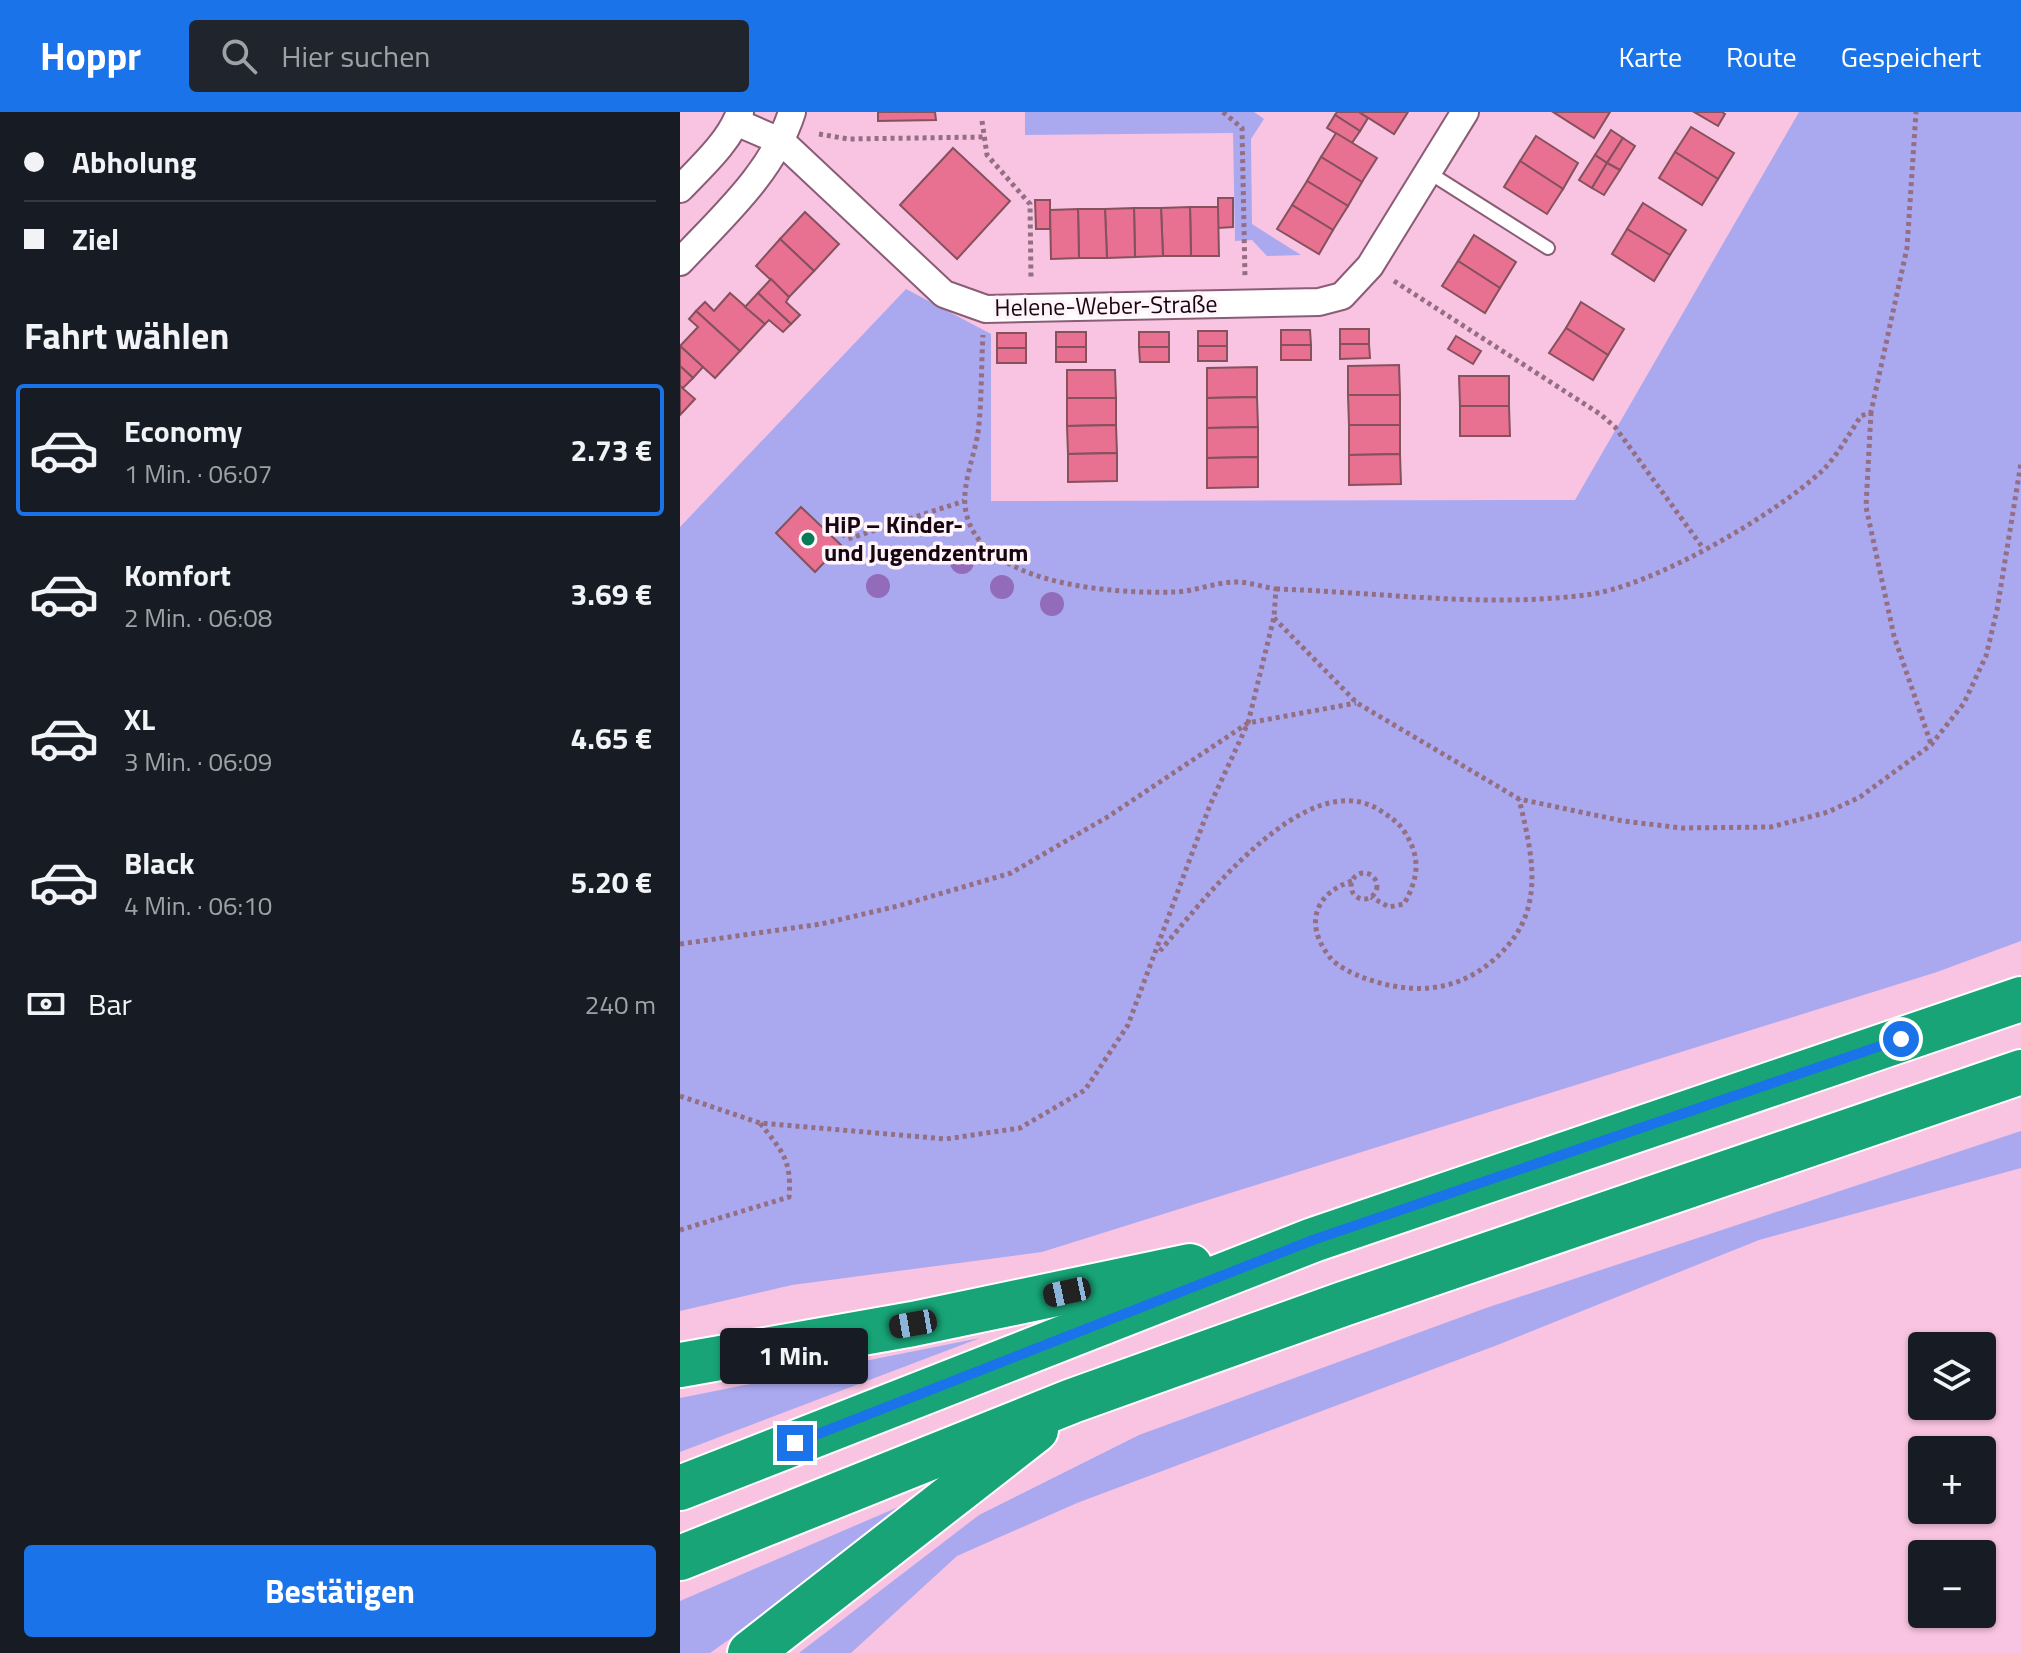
<!DOCTYPE html>
<html lang="de">
<head>
<meta charset="utf-8">
<style>
  :root { --surface:#171b24; --page:#20242c; --text:#f1f3f6; --muted:#9ea1a6; --line:#363941; --accent:#1a73e8 }
  body { margin:0; font-family:"Titillium Web",sans-serif; background:var(--page); color:var(--text); height:100vh; display:flex; flex-direction:column; font-size:30px; white-space:nowrap }
  * { box-sizing:border-box; margin:0 }
  p { font-size:26px; color:var(--muted) }
  .icon { flex:none; width:44px; height:44px; fill:none; stroke:currentColor; stroke-width:2; stroke-linecap:round; stroke-linejoin:round }
  .map { position:relative; flex:1; overflow:hidden }
  .details { display:flex; flex-direction:column; background:var(--surface); width:680px }
  .details>* { flex:none }
  .banner { display:grid; align-content:center; height:176px; padding:0 24px; background:var(--surface) }
  .tools { position:absolute; left:1228px; top:1220px; display:grid; gap:16px }
  .tools a { display:grid; place-items:center; width:88px; height:88px; border-radius:8px; background:var(--surface); box-shadow:0 2px 6px #0004; font-size:40px }
  .end { position:absolute; width:36px; height:36px; margin:-18px; border:10px solid #1a73e8; background:#fff; box-shadow:0 0 0 4px #fff }
  .from { border-radius:50% }
  .bubble { position:absolute; height:56px; border-radius:8px; background:var(--surface); box-shadow:0 2px 6px #0004; font-size:26px; font-weight:700; line-height:56px; text-align:center }
  .car { position:absolute; width:24px; height:48px; margin:-24px -12px; border-radius:10px; box-shadow:0 0 6px 2px #0007; background:linear-gradient(#222 24%,#8ab4d8 0 40%,#222 0 76%,#8ab4d8 0 86%,#222 0) }
  .banner b { display:flex; align-items:center; gap:28px; height:76px; font-size:30px }
  .banner b+b { border-top:2px solid var(--line) }
  .banner i { width:20px; height:20px; background:var(--text) }
  ul { padding:0; list-style:none }
  li { display:flex; align-items:center; gap:24px; height:132px; margin:0 16px 12px; padding:0 8px; border:4px solid transparent; border-radius:8px }
  li div { flex:1 }
  li b { display:block; font-size:30px }
  li em { font-style:normal; font-weight:700 }
  li.on { border-color:var(--accent) }
  li>.icon { width:72px; height:72px; stroke-width:1.5 }
  h2 { padding:0 24px; font-size:36px; line-height:96px }
  .pay { display:flex; align-items:center; gap:20px; height:88px; padding:0 24px; font-size:30px }
  .pay p { margin-inline-start:auto }
  .cta { display:flex; gap:16px; margin-top:auto; padding:16px 24px }
  .cta a { flex:1; height:92px; border-radius:8px; background:var(--accent); color:#fff; font-size:32px; font-weight:700; line-height:92px; text-align:center }
  header { display:flex; align-items:center; gap:48px; box-sizing:border-box; height:112px; padding:0 40px; background:var(--accent); color:#fff }
  header strong { font-size:38px }
  nav { display:flex; gap:44px; margin-inline-start:auto; font-size:28px }
  .search { width:560px; height:72px; background:var(--page); display:flex; align-items:center; gap:20px; box-sizing:border-box; padding:0 28px; border-radius:8px; color:var(--muted); font-size:30px }
  main { display:flex; flex:1; min-height:0 }
  .map>svg:first-child { display:block }
  .green { fill:#aaa9f0 }
  .building { fill:#e87091; stroke:#84515d; stroke-width:2 }
  .lines { fill:none; stroke-linecap:round; stroke-linejoin:round }
  .service-casing { stroke:#8a5c76; stroke-width:16 }
  .minor-casing { stroke:#8a5c76; stroke-width:30 }
  .motorway-casing { stroke:#fff; stroke-width:48 }
  .path { stroke:#946f84; stroke-width:5; stroke-dasharray:4 4; stroke-linecap:butt }
  .service { stroke:#fff; stroke-width:12 }
  .minor { stroke:#fff; stroke-width:26 }
  .motorway { stroke:#18a477; stroke-width:44 }
  .tree { fill:#936bbb }
  .route { stroke:#1a73e8; stroke-width:10 }
  .poi-dot { fill:#087b58; stroke:#fff4f9; stroke-width:3 }
  .labels { text-anchor:middle; stroke-width:7; stroke-linejoin:round; paint-order:stroke }
  .street-label { font-size:24px; fill:#170610; stroke:#fff4f9 }
  .poi-label { font-size:24px; font-weight:bold; fill:#170610; stroke:#fff4f9; text-anchor:start }
</style>
</head>
<body>
<header>
<strong>Hoppr</strong>
<div class="search"><svg class="icon" aria-label="search" viewBox="0 0 24 24"><circle cx="10" cy="10" r="6"/><path d="M15 15l6 6"/></svg>Hier suchen</div>
<nav><a>Karte</a><a>Route</a><a>Gespeichert</a></nav>
</header>
<main>
<section class="details">
<div class="banner">
<b><i class="from"></i>Abholung</b>
<b><i></i>Ziel</b>
</div>
<h2>Fahrt wählen</h2>
<ul>
<li class="on"><svg class="icon" aria-label="car" viewBox="0 0 24 24"><path d="M5 17H2v-5l4-1 3-4h7l3 4 3 1v5h-3M9 17h6M6 11h13"/><circle cx="7" cy="17" r="2"/><circle cx="17" cy="17" r="2"/></svg><div><b>Economy</b><p>1 Min. · 06:07</p></div><em>2.73 €</em></li>
<li><svg class="icon" aria-label="car" viewBox="0 0 24 24"><path d="M5 17H2v-5l4-1 3-4h7l3 4 3 1v5h-3M9 17h6M6 11h13"/><circle cx="7" cy="17" r="2"/><circle cx="17" cy="17" r="2"/></svg><div><b>Komfort</b><p>2 Min. · 06:08</p></div><em>3.69 €</em></li>
<li><svg class="icon" aria-label="car" viewBox="0 0 24 24"><path d="M5 17H2v-5l4-1 3-4h7l3 4 3 1v5h-3M9 17h6M6 11h13"/><circle cx="7" cy="17" r="2"/><circle cx="17" cy="17" r="2"/></svg><div><b>XL</b><p>3 Min. · 06:09</p></div><em>4.65 €</em></li>
<li><svg class="icon" aria-label="car" viewBox="0 0 24 24"><path d="M5 17H2v-5l4-1 3-4h7l3 4 3 1v5h-3M9 17h6M6 11h13"/><circle cx="7" cy="17" r="2"/><circle cx="17" cy="17" r="2"/></svg><div><b>Black</b><p>4 Min. · 06:10</p></div><em>5.20 €</em></li>
</ul>
<div class="pay"><svg class="icon" aria-label="cash" viewBox="0 0 24 24"><path d="M3 7h18v10H3z"/><circle cx="12" cy="12" r="2"/></svg>Bar<p>240 m</p></div>
<div class="cta"><a>Bestätigen</a></div>
</section>
<div class="map">
<svg width="1341" height="1541" viewBox="0 0 1341 1541">
  <rect width="100%" height="100%" fill="#f9c4e1"/>
  <!-- green -->
  <g class="green">
    <polygon points="345,0 574,0 584,7 571,27 572,112 621,143 587,144 572,128 555,129 553,21 345,23"/>
    <polygon points="1119,0 1341,0 1341,829 1257,860 362,1140 112,1173 0,1199 0,415 226,177 311,222 311,389 895,388"/>
    <polygon points="1341,1019 1341,1056 1079,1128 820,1232 397,1391 277,1444 171,1541 119,1541 299,1403 459,1323 806,1196"/>
    <polygon points="300,1226 0,1340 0,1286"/>
    <polygon points="267,1374 30,1541 0,1541 0,1489"/>
  </g>
  <!-- building -->
  <g class="building">
    <polygon points="198,0 255,0 256,8 198,9"/>
    <polygon points="657,0 679,0 688,6 680,19 655,3"/>
    <polygon points="679,0 728,0 714,22"/>
    <polygon points="873,0 930,0 914,26"/>
    <polygon points="1014,0 1042,0 1045,2 1038,14"/>
    <polygon points="655,3 680,19 672,31 647,16"/>
    <polygon points="1011,15 1054,41 1038,67 995,40"/>
    <polygon points="931,18 943,26 927,51 915,43"/>
    <polygon points="656,21 697,46 682,70 641,45"/>
    <polygon points="856,24 898,51 883,77 840,49"/>
    <polygon points="943,26 955,34 940,58 927,51"/>
    <polygon points="273,36 330,89 277,147 220,93"/>
    <polygon points="995,40 1038,67 1022,93 979,66"/>
    <polygon points="915,43 927,51 912,76 899,68"/>
    <polygon points="641,45 682,70 668,94 627,69"/>
    <polygon points="840,49 883,77 867,102 824,75"/>
    <polygon points="927,51 940,58 924,83 912,76"/>
    <polygon points="627,69 668,94 653,118 612,93"/>
    <polygon points="538,86 553,86 553,115 538,116"/>
    <polygon points="355,88 370,88 370,117 356,117"/>
    <polygon points="963,91 1006,118 990,143 947,117"/>
    <polygon points="612,93 653,118 639,142 597,117"/>
    <polygon points="510,95 538,95 539,144 511,144"/>
    <polygon points="510,95 511,144 483,144 481,96"/>
    <polygon points="454,96 481,96 483,144 455,145"/>
    <polygon points="454,96 455,145 427,146 425,97"/>
    <polygon points="398,97 425,97 427,146 399,146"/>
    <polygon points="398,97 399,146 371,147 370,98"/>
    <polygon points="125,100 159,132 134,159 100,127"/>
    <polygon points="947,117 990,143 974,169 932,142"/>
    <polygon points="794,123 836,150 820,176 778,149"/>
    <polygon points="100,127 134,159 109,185 76,154"/>
    <polygon points="778,149 820,176 805,201 762,174"/>
    <polygon points="91,167 109,185 106,190 120,203 111,212 78,181"/>
    <polygon points="50,181 85,212 60,239 16,199 25,190 34,199"/>
    <polygon points="78,181 111,212 103,220 89,208 85,212 65,195"/>
    <polygon points="901,190 944,217 928,243 886,216"/>
    <polygon points="16,199 60,239 35,266 0,234 18,215 9,207"/>
    <polygon points="886,216 928,243 913,268 869,241"/>
    <rect x="660" y="217" width="29" height="15"/>
    <polygon points="601,218 630,218 631,233 601,233"/>
    <rect x="518" y="219" width="29" height="15"/>
    <rect x="376" y="220" width="30" height="15"/>
    <rect x="459" y="220" width="30" height="15"/>
    <rect x="317" y="221" width="29" height="15"/>
    <polygon points="776,224 801,239 793,252 768,237"/>
    <polygon points="660,232 689,232 690,246 660,247"/>
    <rect x="601" y="233" width="30" height="15"/>
    <polygon points="0,234 23,255 13,266 0,254"/>
    <rect x="518" y="234" width="29" height="15"/>
    <rect x="376" y="235" width="30" height="15"/>
    <polygon points="459,235 489,235 489,250 460,250"/>
    <rect x="317" y="236" width="29" height="15"/>
    <polygon points="719,253 720,283 668,283 668,254"/>
    <polygon points="0,254 13,266 3,276 0,274"/>
    <polygon points="577,255 577,285 527,286 527,256"/>
    <polygon points="387,258 435,258 436,286 387,286"/>
    <polygon points="779,264 829,264 829,294 780,294"/>
    <polygon points="0,274 15,287 0,303"/>
    <polygon points="668,283 720,283 720,313 669,313"/>
    <polygon points="577,285 578,315 527,316 527,286"/>
    <polygon points="387,286 436,286 436,313 387,314"/>
    <polygon points="780,294 829,294 830,324 780,324"/>
    <polygon points="436,313 437,341 388,342 387,314"/>
    <polygon points="669,313 720,313 720,342 669,343"/>
    <polygon points="578,315 578,345 527,346 527,316"/>
    <polygon points="437,341 437,369 388,370 388,342"/>
    <polygon points="720,342 721,372 669,373 669,343"/>
    <polygon points="578,345 578,375 527,376 527,346"/>
    <polygon points="121,395 161,433 135,460 96,421"/>
  </g>
  <g class="lines">
    <!-- service casing -->
    <g class="service-casing">
      <polyline id="service" points="748,60 868,136"/>
    </g>
    <!-- minor casing -->
    <g class="minor-casing">
      <g id="minor">
        <polyline points="56,10 102,30 264,182 306,197 639,190 662,184 690,154 785,0"/>
        <path d="M0 77C21 55 50 29 60 0"/>
        <path d="M0 150C42 105 93 60 112 0"/>
      </g>
    </g>
    <!-- motorway casing -->
    <g class="motorway-casing">
      <g id="motorway">
        <polyline points="0,1253 233,1212 510,1154"/>
        <polyline points="0,1376 633,1128 1341,887"/>
        <polyline points="0,1446 392,1289 663,1192 1341,960"/>
        <polyline points="70,1541 356,1318"/>
      </g>
    </g>
    <!-- path -->
    <g class="path">
      <polyline points="543,0 562,16 565,166"/>
      <polyline points="302,9 307,43 350,92 351,167"/>
      <polyline points="139,22 168,27 304,25"/>
      <polyline points="714,169 920,302 935,315 1023,436"/>
      <polyline points="1191,300 1186,395 1214,524 1251,632"/>
      <polyline points="143,416 151,412 168,427 284,389"/>
      <path d="M596 477C699 480 803 496 906 483 972 475 1093 404 1142 359 1157 344 1169 322 1181 304L1191 300 1227 136 1236 0"/>
      <polyline points="594,506 677,591 839,687 943,709 1002,716 1091,715 1148,700 1180,685 1251,633 1284,591 1306,544 1317,498 1341,351"/>
      <circle cx="684" cy="774" r="13"/>
      <path d="M672 769C635 781 624 812 649 844 655 853 670 860 679 864 725 882 772 883 811 850 867 804 854 749 839 687"/>
      <polyline points="0,832 141,812 218,794 331,761 429,704 568,611 676,591"/>
      <path d="M480 839C522 790 627 650 701 699 710 705 718 710 724 719 741 745 739 765 724 792L709 795 691 785"/>
      <path d="M0 984 80 1011 266 1027 340 1016 405 978 448 913 530 693 568 611 594 505 596 477C582 475 567 469 553 470 533 471 513 480 493 480 432 482 292 473 285 393 283 371 294 344 298 321 302 289 301 255 303 223"/>
      <path d="M0 1118 109 1085C112 1048 102 1039 80 1011"/>
    </g>
    <!-- service -->
    <use href="#service" class="service"/>
    <!-- minor -->
    <use href="#minor" class="minor"/>
    <!-- motorway -->
    <use href="#motorway" class="motorway"/>
  </g>
  <!-- trees -->
  <g class="tree">
    <circle cx="282" cy="450" r="12"/>
    <circle cx="198" cy="474" r="12"/>
    <circle cx="322" cy="475" r="12"/>
    <circle cx="372" cy="492" r="12"/>
  </g>
  <g class="lines">
    <!-- route -->
    <polyline class="route" points="115,1331 633,1128 1221,927"/>
  </g>
  <!-- markers -->
  <circle class="poi-dot" cx="128" cy="427" r="8"/>
  <g class="labels">
    <!-- street labels -->
    <g class="street-label">
      <text transform="translate(426 194) rotate(-1)" y="8">Helene-Weber-Straße</text>
    </g>
    <!-- poi labels -->
    <g class="poi-label">
      <text x="144" y="421">HiP – Kinder-<tspan x="144" dy="28">und Jugendzentrum</tspan></text>
    </g>
  </g>
</svg>
<div class="tools">
<a><svg class="icon" aria-label="layers" viewBox="0 0 24 24"><path d="M12 4l9 5-9 5-9-5zM3 14l9 5 9-5"/></svg></a>
<a>+</a>
<a>−</a>
</div>
<i class="end from" style="left:1221px;top:927px"></i>
<i class="end" style="left:115px;top:1331px"></i>
<div class="bubble" style="left:40px;top:1216px;width:148px">1 Min.</div>
<i class="car" style="left:387px;top:1180px;rotate:258deg"></i>
<i class="car" style="left:233px;top:1212px;rotate:260deg"></i>
</div>
</main>
</body>
</html>
